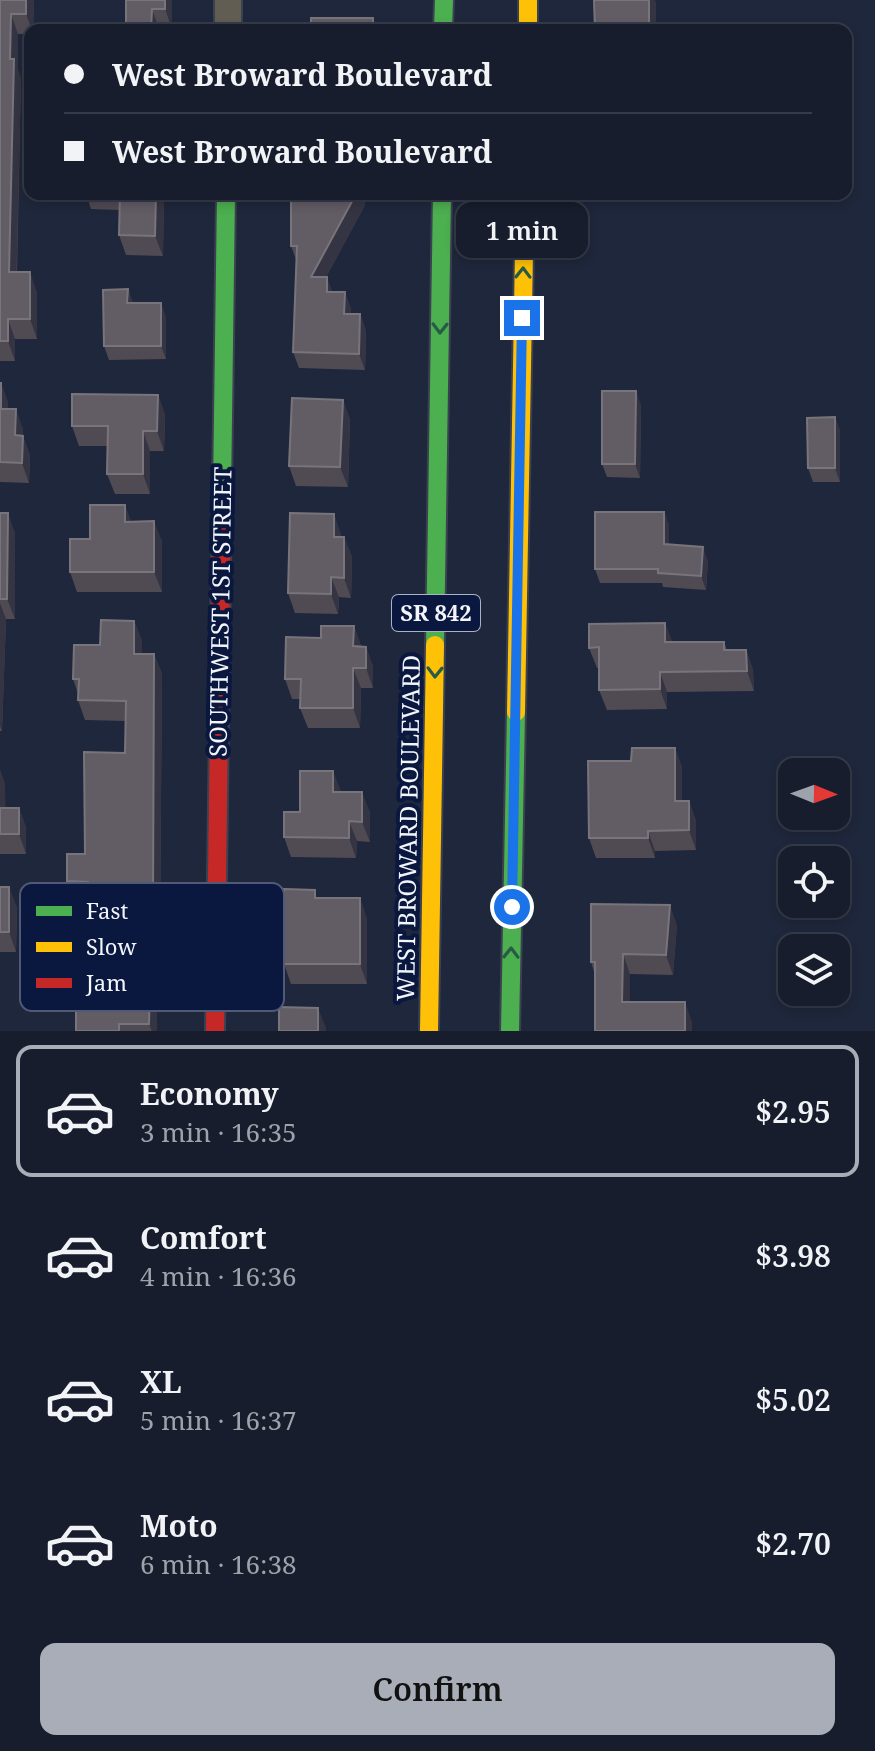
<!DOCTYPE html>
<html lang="en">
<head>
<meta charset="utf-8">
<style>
  :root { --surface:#171d2d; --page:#202635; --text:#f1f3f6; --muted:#9ea2aa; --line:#363b49; --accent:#a8adb8 }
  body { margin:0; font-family:"Noto Serif",serif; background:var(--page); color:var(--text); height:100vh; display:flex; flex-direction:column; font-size:30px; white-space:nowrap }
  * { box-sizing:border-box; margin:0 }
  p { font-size:26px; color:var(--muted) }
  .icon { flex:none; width:44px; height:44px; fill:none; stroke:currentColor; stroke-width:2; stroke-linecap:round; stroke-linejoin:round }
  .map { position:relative; height:1031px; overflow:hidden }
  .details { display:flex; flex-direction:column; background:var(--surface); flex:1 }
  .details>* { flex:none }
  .guide { position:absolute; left:24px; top:24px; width:828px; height:176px; border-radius:16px; box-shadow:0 4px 12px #0003,0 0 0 2px var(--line); display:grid; align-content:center; height:176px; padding:0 40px; background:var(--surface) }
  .needle { width:52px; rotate:91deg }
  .tools { position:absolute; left:778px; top:758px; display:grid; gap:16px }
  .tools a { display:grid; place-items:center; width:72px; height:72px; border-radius:16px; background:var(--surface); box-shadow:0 4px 12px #0003,0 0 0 2px var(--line); font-size:40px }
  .end { position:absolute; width:36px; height:36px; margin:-18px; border:10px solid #1a73e8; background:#fff; box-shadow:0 0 0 4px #fff }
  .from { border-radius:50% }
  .bubble { position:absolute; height:56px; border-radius:16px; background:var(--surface); box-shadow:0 4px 12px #0003,0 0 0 2px var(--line); font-size:26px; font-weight:600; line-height:56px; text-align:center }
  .guide b { display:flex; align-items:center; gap:28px; height:76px; font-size:30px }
  .guide b+b { border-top:2px solid var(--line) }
  .guide i { width:20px; height:20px; background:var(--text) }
  ul { padding:14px 0 0; list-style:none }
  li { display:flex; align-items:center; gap:24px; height:132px; margin:0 16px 12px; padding:0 24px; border:4px solid transparent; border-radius:16px }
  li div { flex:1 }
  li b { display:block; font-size:30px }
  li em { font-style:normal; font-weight:600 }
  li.active { border-color:var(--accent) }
  li>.icon { width:72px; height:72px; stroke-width:1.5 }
  .button { display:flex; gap:16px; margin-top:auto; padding:16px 40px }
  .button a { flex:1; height:92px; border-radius:16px; background:var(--accent); color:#111; font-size:32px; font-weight:600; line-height:92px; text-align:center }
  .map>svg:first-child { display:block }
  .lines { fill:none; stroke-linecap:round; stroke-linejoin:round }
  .street-casing { stroke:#3b4150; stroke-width:30 }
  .fast-casing { stroke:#3b4150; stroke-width:22 }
  .slow-casing { stroke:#3b4150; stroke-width:22 }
  .jam-casing { stroke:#3b4150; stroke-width:22 }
  .street { stroke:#625d53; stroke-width:26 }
  .fast { stroke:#4caf50; stroke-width:18 }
  .slow { stroke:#ffc107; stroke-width:18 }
  .jam { stroke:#c62828; stroke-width:18 }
  .wall { fill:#504a53 }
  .shaded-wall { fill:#353442 }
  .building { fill:#625c65; stroke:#78747c; stroke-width:2 }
  .oneway { stroke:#285b46 }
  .route { stroke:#1a73e8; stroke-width:10 }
  .labels { text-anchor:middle; stroke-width:8; stroke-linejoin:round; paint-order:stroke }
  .shield { fill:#0a173e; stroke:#acb2c2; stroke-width:2 }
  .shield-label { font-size:22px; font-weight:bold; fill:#f2f5fa }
  .street-label { font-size:24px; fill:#f2f5fa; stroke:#0a173e }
  .key { fill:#0a173e; stroke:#505a76; stroke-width:2 }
  .key-label { font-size:22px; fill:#f2f5fa }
</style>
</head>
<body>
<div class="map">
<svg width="875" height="1031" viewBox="0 0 875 1031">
  <rect width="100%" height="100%" fill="#1f273c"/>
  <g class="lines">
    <!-- street casing -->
    <g class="street-casing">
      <polyline id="street" points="228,30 228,0"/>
    </g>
    <!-- fast casing -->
    <g class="fast-casing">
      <g id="fast">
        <polyline points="443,30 444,0"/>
        <polyline points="222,492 226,194"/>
        <polyline points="435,645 442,194"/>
        <polyline points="510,1031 516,712"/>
      </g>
    </g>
    <!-- slow casing -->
    <g class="slow-casing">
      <g id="slow">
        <polyline points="528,0 528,30"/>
        <polyline points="516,712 525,194"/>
        <polyline points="429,1031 435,645"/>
      </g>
    </g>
    <!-- jam casing -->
    <g class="jam-casing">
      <polyline id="jam" points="215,1031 222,492"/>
    </g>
    <!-- street -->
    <use href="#street" class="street"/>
    <!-- fast -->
    <use href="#fast" class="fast"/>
    <!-- slow -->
    <use href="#slow" class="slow"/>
    <!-- jam -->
    <use href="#jam" class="jam"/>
  </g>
  <!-- wall -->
  <g class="wall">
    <polygon points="0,0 34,0 33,30 30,30 30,34 18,34 18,70 21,79 17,272 37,292 37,339 15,339 15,361 0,361"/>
    <polygon points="126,0 172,0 172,29 159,29"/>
    <polygon points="86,194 164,194 163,256 126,255 119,235 120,210 91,209"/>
    <polygon points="291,194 364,194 365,205 326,277 332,292 351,308 351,314 360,314 366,331 365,370 299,368 293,352 297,262 291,246"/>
    <polygon points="128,289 133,303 166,317 166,359 109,360 104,346"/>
    <polygon points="0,383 1,383 8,403 8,409 23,429 23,436 30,456 29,483 0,482"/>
    <polygon points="158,395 165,415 164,451 150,451 150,494 115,494 107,474 108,446 79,446 72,426"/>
    <polygon points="343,400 350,420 348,487 296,486 289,466"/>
    <polygon points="641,405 640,478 607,477 602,464"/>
    <polygon points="835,417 840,431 840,482 813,482 808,468"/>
    <polygon points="125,505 131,522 162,541 162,592 77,592 70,572 90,539"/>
    <polygon points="0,512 15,533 15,619 6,619 2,731 0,731"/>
    <polygon points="664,512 669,526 669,545 708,561 706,590 663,587 662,583 600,583 595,569"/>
    <polygon points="334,514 341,537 344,537 352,557 351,598 339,597 338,614 295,613 288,593"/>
    <polygon points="134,621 142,641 141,654 154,654 162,674 160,925 128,924 127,944 94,943 86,923 87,901 74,901 67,881 85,854 125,753 126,721 85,720 78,700 78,694 73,679 100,645"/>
    <polygon points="665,623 672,642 724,642 727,650 746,650 753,670 754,691 667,692 667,709 607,710 599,690 599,668 597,668 589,648"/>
    <polygon points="354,626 361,646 366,647 373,667 373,688 361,688 360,728 308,728 300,708 300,699 292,699 285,679 321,638"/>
    <polygon points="675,748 682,768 682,801 689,801 696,821 696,850 655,851 655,858 596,858 589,838 631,761"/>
    <polygon points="0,770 5,785 5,808 19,808 26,828 26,854 0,854"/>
    <polygon points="341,792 370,812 370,842 357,841 356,858 291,857 284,837 300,812"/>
    <polygon points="0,887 17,907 16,952 0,952"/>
    <polygon points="318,898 367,918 367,984 291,984 284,964"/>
    <polygon points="677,925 673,975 630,974 630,1002 692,1022 595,1031 595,975 591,962"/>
    <polygon points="116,972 121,985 150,985 157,1005 157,1031 76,1031 91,996"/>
  </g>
  <!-- shaded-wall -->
  <g class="shaded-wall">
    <polygon points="26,0 34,0 33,30 32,30 26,14"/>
    <polygon points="165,0 172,0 172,29 165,9"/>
    <polygon points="649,0 655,0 656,3 656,30 649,30"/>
    <polygon points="152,9 159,29 159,30 151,30"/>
    <polygon points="11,14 18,34 18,70 21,79 16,292 9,272"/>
    <polygon points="373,18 377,30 373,30"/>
    <polygon points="156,194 164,194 163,256 155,236"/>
    <polygon points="356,194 364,194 365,205 317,293 311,277"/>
    <polygon points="30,272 37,292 37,339 30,319"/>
    <polygon points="327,277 333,294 327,292"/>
    <polygon points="128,289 133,303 127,303"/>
    <polygon points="345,292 351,308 350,330 344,314"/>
    <polygon points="161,303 166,317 166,359 161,346"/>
    <polygon points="360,314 366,331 365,370 359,354"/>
    <polygon points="8,319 15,339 15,361 8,341"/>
    <polygon points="1,383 8,403 8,429 1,409"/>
    <polygon points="636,391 641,405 640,478 635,464"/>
    <polygon points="158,395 165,415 164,451 157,431"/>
    <polygon points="343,400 350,420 348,487 340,467"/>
    <polygon points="16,409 23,429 22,455 15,435"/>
    <polygon points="835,417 840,431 840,482 835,468"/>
    <polygon points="143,431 150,451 150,494 143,474"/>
    <polygon points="23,436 30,456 29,483 22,463"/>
    <polygon points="125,505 132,525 125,522"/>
    <polygon points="664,512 669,526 669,558 664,544"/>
    <polygon points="8,513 15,533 15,619 7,599"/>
    <polygon points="334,514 341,534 341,557 334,537"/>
    <polygon points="154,521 162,541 162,592 154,572"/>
    <polygon points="344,537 352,557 351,598 344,578"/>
    <polygon points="703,547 708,561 706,590 701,576"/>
    <polygon points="331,577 339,597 338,614 331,594"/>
    <polygon points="0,603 6,619 2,731 0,726"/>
    <polygon points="134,621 142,641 141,674 134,654"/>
    <polygon points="665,623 672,643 665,642"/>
    <polygon points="354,626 361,646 353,646"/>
    <polygon points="366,647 373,667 373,688 366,668"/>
    <polygon points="746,650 753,670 754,691 747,671"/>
    <polygon points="154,654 162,674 160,925 153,905"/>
    <polygon points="353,668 361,688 360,728 353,708"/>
    <polygon points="660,672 667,692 667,709 660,689"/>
    <polygon points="675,748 682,768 682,821 675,801"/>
    <polygon points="0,770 5,785 6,828 0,813"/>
    <polygon points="333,771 341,791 341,812 333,792"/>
    <polygon points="362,792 370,812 370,842 362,822"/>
    <polygon points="689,801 696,821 696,850 689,830"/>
    <polygon points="19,808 26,828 26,854 19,834"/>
    <polygon points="349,821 357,841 356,858 349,838"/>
    <polygon points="648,831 655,851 655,858 648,838"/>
    <polygon points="9,887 17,907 16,952 9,932"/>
    <polygon points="360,898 367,918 367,984 360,964"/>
    <polygon points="121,904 128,924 127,944 120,924"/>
    <polygon points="670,905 677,925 673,975 666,955"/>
    <polygon points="623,954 630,974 630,1022 622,1002"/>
    <polygon points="116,972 123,992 116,985"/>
    <polygon points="150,985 157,1005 157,1031 152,1031 149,1024"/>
    <polygon points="685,1002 692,1022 692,1031 685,1031"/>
    <polygon points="318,1008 326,1028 326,1031 318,1031"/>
  </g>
  <!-- building -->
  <g class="building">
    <polygon points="0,0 26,0 26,14 11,14 10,59 14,59 9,272 30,272 30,319 8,319 8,341 0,341"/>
    <polygon points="126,0 165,0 165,9 152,9 151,30 126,30"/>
    <polygon points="594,0 649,0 649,30 595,30"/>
    <rect x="311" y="18" width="62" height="12"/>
    <polygon points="120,194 156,194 155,236 119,235"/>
    <polygon points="291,194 356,194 311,277 327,277 327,292 345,292 344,314 360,314 359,354 293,352 297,246 291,246"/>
    <polygon points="128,289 127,303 161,303 161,346 104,346 103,290"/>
    <polygon points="0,383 1,383 1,409 16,409 15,435 23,436 22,463 0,462"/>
    <polygon points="602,391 636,391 635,464 602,464"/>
    <polygon points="72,394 158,395 157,431 143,431 143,474 107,474 108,426 72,426"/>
    <polygon points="292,398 343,400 340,467 289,466"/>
    <polygon points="835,417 835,468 808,468 807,418"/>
    <polygon points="90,505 125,505 125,522 154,521 154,572 70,572 70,539 90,539"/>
    <polygon points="595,512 664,512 664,544 703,547 701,576 658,573 658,569 595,569"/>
    <polygon points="0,513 8,513 7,599 0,599"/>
    <polygon points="290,513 334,514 334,537 344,537 344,578 331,577 331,594 288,593"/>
    <polygon points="101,620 134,621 134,654 154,654 153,905 121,904 120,924 86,923 88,882 67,881 67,854 85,854 84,752 125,753 126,701 78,700 79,679 73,679 74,645 100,645"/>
    <polygon points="665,623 665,642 724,642 724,650 746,650 747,671 660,672 660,689 599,690 599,647 589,648 589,624"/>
    <polygon points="321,626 354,626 353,646 366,647 366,668 353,668 353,708 300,708 301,679 285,679 286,637 321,638"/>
    <polygon points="632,748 675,748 675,801 689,801 689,830 648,831 648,838 589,838 588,761 631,761"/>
    <polygon points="300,771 333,771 333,792 362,792 362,822 349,821 349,838 284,837 284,812 300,812"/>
    <rect x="0" y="808" width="19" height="26"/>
    <rect x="0" y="887" width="9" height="45"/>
    <polygon points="284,889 315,890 315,898 360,898 360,964 284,964"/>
    <polygon points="591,904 670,905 666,955 623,954 622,1002 685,1002 685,1031 595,1031 595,962 591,962"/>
    <polygon points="91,971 116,972 116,985 150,985 149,1024 119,1024 119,1031 76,1031 76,996 91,996"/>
    <polygon points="279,1007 318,1008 318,1031 279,1031"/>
  </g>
  <!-- one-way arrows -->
  <defs><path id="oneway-chevron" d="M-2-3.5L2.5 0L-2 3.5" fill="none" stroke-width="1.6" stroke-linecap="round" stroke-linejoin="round" transform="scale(2)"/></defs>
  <g class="oneway">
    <use href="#oneway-chevron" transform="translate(523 273) rotate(-89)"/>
    <use href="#oneway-chevron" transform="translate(440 328) rotate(91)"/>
    <use href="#oneway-chevron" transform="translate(435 672) rotate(91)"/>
    <use href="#oneway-chevron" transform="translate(511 953) rotate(-89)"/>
  </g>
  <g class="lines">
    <!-- route -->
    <polyline class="route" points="512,907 522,318"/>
  </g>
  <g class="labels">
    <!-- shield labels -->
    <rect class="shield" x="392" y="595" width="88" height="36" rx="6"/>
    <g class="shield-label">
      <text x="436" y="621">SR 842</text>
    </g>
    <!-- street labels -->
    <g class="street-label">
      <text transform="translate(221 612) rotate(-89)" y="8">SOUTHWEST 1ST STREET</text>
      <text transform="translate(409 828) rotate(-89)" y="8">WEST BROWARD BOULEVARD</text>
    </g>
  </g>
  <!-- legend -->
  <rect x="20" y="883" width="264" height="128" rx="12" class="key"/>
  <rect x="36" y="906" width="36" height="10" fill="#4caf50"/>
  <rect x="36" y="942" width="36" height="10" fill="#ffc107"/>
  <rect x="36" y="978" width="36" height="10" fill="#c62828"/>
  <g class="key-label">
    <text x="86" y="919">Fast</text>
    <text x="86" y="955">Slow</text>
    <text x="86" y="991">Jam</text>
  </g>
</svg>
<div class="tools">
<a><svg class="needle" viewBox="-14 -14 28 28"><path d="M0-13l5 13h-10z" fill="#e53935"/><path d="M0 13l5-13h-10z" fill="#9ea2aa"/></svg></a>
<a><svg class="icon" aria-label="locate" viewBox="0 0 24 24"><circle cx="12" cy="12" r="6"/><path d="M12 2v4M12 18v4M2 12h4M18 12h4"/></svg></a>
<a><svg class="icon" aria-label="layers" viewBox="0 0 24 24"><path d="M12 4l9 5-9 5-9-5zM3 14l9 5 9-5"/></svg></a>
</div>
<i class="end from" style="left:512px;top:907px"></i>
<i class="end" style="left:522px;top:318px"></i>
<div class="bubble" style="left:456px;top:202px;width:132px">1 min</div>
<div class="guide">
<b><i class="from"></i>West Broward Boulevard</b>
<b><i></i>West Broward Boulevard</b>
</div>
</div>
<section class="details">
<ul>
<li class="active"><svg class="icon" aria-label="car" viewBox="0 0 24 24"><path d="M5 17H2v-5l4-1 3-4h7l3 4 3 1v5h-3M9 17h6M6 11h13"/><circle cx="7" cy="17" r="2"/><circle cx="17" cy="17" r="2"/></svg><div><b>Economy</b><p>3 min · 16:35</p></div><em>$2.95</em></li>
<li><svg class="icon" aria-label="car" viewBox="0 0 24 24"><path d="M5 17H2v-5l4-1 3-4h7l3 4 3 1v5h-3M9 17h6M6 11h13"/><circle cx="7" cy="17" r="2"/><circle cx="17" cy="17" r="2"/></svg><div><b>Comfort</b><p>4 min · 16:36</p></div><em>$3.98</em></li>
<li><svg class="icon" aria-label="car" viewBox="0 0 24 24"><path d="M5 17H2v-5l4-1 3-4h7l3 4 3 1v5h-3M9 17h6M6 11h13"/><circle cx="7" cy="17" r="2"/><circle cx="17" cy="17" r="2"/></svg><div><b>XL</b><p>5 min · 16:37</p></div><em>$5.02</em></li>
<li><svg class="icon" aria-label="car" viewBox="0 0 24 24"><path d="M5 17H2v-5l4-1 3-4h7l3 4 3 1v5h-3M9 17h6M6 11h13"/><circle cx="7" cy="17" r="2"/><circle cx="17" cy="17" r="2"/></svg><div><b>Moto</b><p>6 min · 16:38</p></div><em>$2.70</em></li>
</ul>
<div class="button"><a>Confirm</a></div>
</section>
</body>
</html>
